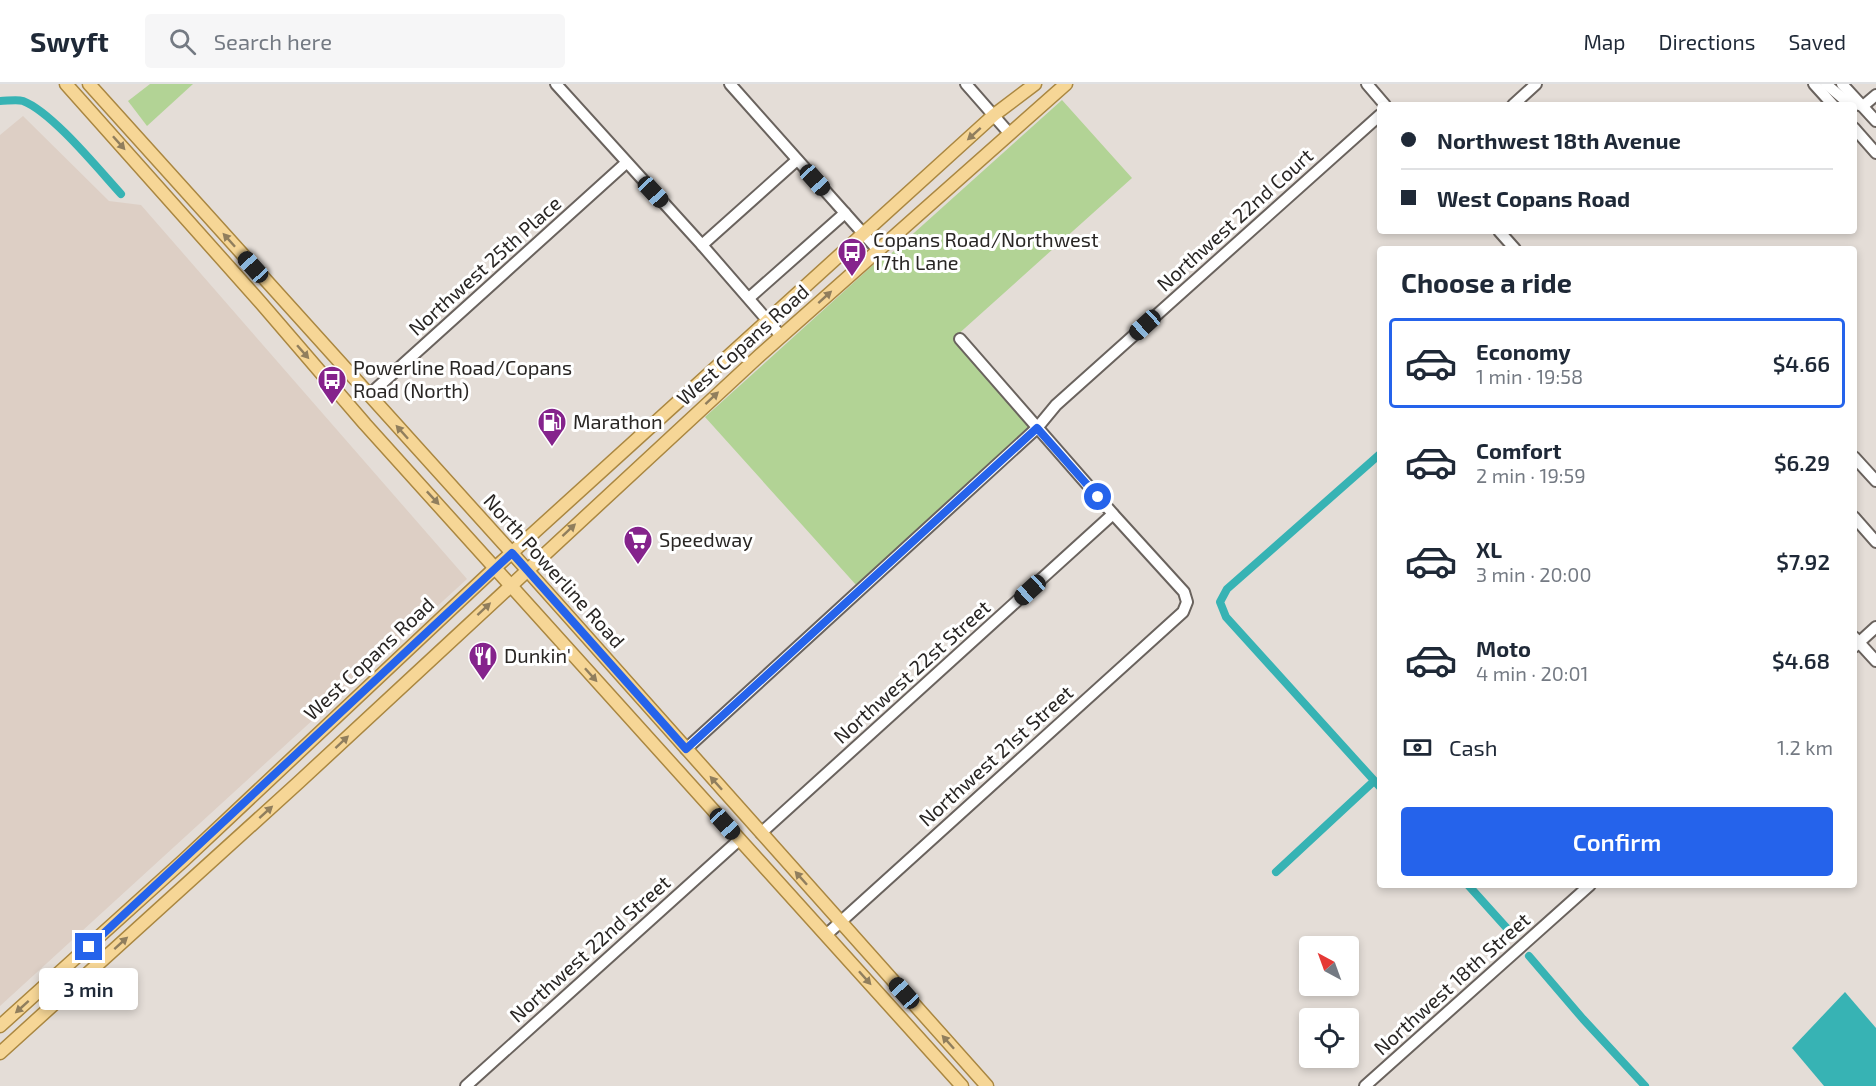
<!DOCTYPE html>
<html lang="en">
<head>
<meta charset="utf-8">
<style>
  :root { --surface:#fff; --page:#f6f6f7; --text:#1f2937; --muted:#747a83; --line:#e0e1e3; --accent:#2563eb }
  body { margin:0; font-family:"Exo 2",sans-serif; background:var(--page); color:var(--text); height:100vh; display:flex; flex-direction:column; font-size:22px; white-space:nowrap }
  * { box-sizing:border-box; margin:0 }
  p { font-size:20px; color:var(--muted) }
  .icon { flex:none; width:33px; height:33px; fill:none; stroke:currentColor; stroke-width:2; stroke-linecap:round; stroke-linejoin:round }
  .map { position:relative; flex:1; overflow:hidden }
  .drawer { position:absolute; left:1377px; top:162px; width:480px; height:642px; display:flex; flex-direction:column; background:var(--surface); border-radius:6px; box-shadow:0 3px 9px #0003 }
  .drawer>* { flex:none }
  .top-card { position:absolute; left:1377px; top:18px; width:480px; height:132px; border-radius:6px; box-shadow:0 3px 9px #0003; display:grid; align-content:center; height:132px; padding:0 24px; background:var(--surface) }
  .needle { width:39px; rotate:319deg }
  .buttons { position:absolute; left:1299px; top:852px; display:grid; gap:12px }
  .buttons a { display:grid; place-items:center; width:60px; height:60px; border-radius:6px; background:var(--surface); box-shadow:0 3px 9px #0003; font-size:30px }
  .end { position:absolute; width:27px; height:27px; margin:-14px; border:8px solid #2563eb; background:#fff; box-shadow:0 0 0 3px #fff }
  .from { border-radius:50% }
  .bubble { position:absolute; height:42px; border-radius:6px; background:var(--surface); box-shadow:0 3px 9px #0003; font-size:20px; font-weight:600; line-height:42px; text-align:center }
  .car { position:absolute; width:18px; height:36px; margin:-18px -9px; border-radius:8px; box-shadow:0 0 4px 2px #0007; background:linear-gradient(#222 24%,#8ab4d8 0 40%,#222 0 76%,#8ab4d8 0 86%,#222 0) }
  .top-card b { display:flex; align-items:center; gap:21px; height:57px; font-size:22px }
  .top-card b+b { border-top:2px solid var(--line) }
  .top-card i { width:15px; height:15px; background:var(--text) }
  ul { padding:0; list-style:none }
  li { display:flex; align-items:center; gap:18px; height:90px; margin:0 12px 9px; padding:0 12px; border:3px solid transparent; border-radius:6px }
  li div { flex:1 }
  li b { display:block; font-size:22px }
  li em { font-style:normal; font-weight:600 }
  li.on { border-color:var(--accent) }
  li>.icon { width:54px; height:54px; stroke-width:1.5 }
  h2 { padding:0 24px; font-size:27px; line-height:72px }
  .pay { display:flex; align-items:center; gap:15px; height:66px; padding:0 24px; font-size:22px }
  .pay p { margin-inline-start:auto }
  .button { display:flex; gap:12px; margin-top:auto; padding:12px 24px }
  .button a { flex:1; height:69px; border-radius:6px; background:var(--accent); color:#fff; font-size:24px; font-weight:600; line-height:69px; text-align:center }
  header { display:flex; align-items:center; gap:36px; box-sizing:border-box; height:84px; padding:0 30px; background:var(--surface); border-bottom:2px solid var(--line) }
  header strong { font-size:28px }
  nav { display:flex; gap:33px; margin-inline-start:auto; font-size:21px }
  .search { width:420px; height:54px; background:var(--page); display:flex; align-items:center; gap:15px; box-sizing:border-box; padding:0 21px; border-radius:6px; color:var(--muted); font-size:22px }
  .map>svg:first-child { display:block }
  .built { fill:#ddcfc5 }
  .green { fill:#b2d395 }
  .water { fill:#37b3b4 }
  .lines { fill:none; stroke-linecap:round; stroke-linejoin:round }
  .canal { stroke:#37b3b4; stroke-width:8 }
  .minor-casing { stroke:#6a635e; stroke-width:14 }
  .major-casing { stroke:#aa8741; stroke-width:15 }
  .minor { stroke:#fff; stroke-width:10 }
  .major { stroke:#f6d696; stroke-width:12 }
  .oneway { fill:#907e5d }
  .route { stroke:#2563eb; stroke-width:8 }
  .labels { text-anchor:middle; stroke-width:6; stroke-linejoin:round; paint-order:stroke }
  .street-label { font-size:20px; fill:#292624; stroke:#fff }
  .poi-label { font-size:20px; fill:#292624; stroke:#fff; text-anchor:start }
</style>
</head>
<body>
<header>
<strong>Swyft</strong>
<div class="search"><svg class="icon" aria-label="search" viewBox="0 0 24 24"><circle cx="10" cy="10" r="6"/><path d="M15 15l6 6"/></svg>Search here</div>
<nav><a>Map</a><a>Directions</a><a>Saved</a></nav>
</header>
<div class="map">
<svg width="1876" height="1002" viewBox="0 0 1876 1002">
  <rect width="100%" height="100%" fill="#e4ddd7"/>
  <!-- built -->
  <polygon class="built" points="23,32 109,117 141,121 467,495 0,922 0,51"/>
  <!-- green -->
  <g class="green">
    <polygon points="150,0 193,0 147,42 128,17"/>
    <polygon points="1062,16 1132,94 955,253 1034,342 857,502 705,333 882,173 885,175"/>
  </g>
  <!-- water -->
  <polygon class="water" points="1845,908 1876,944 1876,1002 1824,1002 1792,964"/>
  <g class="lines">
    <!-- canal -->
    <g class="canal">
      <path d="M0 17C7 17 17 15 23 17 52 28 99 86 121 110"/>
      <polyline points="1380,370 1227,505 1220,518 1226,533 1380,703"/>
      <polyline points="1276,788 1374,697"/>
      <polyline points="1468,801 1513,851"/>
      <polyline points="1529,872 1583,935 1645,1002"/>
    </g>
    <!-- minor casing -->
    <g class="minor-casing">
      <g id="minor">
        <polyline points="556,0 702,161 781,252"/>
        <polyline points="730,0 877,165"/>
        <polyline points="966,0 1009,49"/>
        <polyline points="1367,0 1385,21"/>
        <polyline points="1814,0 1833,21"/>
        <polyline points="1826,0 1847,18 1863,22 1876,11"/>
        <polyline points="1842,0 1876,37"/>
        <polyline points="1513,21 1536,0"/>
        <polyline points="1854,44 1876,69"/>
        <polyline points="1499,147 1515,165"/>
        <polyline points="702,161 797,76"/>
        <polyline points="749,214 845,129"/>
        <polyline points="369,311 626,79"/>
        <polyline points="1854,373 1876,397"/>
        <polyline points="1854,433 1876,458"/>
        <polyline points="1854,553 1876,577"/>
        <polyline points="1854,563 1876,543"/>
        <polyline points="686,665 1037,344 1056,321 1380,31"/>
        <polyline points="761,749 1113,430"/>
        <polyline points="826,851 1183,528 1187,518 1184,508 1113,430 960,255"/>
        <polyline points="466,1002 739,756"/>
        <polyline points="1365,1002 1590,801"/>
      </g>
    </g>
    <!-- major casing -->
    <g class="major-casing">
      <g id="major">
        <polyline points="66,0 261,219 365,340 962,1002"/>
        <polyline points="89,0 512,469 987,1002"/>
        <polyline points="0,942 184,776 496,483 994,31 1035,0"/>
        <polyline points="0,969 299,698 759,272 1066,0"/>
      </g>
    </g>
    <!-- minor -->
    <use href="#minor" class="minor"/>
    <!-- major -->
    <use href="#major" class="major"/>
  </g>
  <!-- one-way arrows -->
  <defs><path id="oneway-solid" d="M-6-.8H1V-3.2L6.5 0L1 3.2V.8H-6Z" transform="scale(1.5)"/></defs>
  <g class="oneway">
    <use href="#oneway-solid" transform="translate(974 50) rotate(138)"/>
    <use href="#oneway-solid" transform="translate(119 59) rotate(48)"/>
    <use href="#oneway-solid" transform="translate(229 156) rotate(-132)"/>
    <use href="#oneway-solid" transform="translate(825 213) rotate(-42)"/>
    <use href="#oneway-solid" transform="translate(303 268) rotate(49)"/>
    <use href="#oneway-solid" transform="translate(712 314) rotate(-43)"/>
    <use href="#oneway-solid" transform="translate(402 348) rotate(-132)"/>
    <use href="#oneway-solid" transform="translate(433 414) rotate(47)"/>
    <use href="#oneway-solid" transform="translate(569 446) rotate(-43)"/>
    <use href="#oneway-solid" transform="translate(484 525) rotate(-43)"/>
    <use href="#oneway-solid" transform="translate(591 591) rotate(48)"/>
    <use href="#oneway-solid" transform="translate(342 658) rotate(-43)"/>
    <use href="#oneway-solid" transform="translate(716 699) rotate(-132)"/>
    <use href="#oneway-solid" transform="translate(266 728) rotate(-42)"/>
    <use href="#oneway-solid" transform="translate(801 794) rotate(-132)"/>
    <use href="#oneway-solid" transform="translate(121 859) rotate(-42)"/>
    <use href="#oneway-solid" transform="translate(865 894) rotate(48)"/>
    <use href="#oneway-solid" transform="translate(22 923) rotate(138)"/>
    <use href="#oneway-solid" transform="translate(948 958) rotate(-132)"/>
  </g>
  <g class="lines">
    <!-- route -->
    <polyline class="route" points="89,863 512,469 686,665 1037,344 1098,413"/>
  </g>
  <!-- icons -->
  <defs>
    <g id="bus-pin" transform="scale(1.5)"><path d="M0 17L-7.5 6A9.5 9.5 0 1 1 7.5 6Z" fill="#85238c" stroke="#fff"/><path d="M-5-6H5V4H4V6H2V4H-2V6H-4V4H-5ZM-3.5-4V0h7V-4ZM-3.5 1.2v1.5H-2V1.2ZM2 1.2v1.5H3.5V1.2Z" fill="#fff"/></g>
    <g id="fuel-pin" transform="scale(1.5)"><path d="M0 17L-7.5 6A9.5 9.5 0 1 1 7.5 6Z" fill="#85238c" stroke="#fff"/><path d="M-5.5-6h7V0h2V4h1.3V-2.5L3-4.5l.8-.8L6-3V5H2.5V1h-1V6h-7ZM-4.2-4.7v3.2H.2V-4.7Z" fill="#fff"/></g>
    <g id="supermarket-pin" transform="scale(1.5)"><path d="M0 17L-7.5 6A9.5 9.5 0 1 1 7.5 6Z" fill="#85238c" stroke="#fff"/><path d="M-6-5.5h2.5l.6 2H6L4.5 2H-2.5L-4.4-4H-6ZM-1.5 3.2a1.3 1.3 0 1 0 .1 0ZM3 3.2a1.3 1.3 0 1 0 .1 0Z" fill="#fff"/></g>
    <g id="restaurant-pin" transform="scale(1.5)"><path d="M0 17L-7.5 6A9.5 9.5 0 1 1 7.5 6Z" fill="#85238c" stroke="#fff"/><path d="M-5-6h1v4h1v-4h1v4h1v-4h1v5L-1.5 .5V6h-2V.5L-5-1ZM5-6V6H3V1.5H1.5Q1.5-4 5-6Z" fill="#fff"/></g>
  </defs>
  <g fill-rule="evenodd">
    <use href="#bus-pin" x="852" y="168"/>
    <use href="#bus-pin" x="332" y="296"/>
    <use href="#fuel-pin" x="552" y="338"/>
    <use href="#supermarket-pin" x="638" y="456"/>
    <use href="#restaurant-pin" x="483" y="572"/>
  </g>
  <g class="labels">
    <!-- street labels -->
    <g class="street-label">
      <text transform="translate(1235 136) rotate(-42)" y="7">Northwest 22nd Court</text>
      <text transform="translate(485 182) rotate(-42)" y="7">Northwest 25th Place</text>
      <text transform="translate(743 261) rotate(-42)" y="7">West Copans Road</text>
      <text transform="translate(554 487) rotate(48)" y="7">North Powerline Road</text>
      <text transform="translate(369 575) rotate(-43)" y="7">West Copans Road</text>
      <text transform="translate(912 588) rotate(-42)" y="7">Northwest 22st Street</text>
      <text transform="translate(996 672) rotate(-42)" y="7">Northwest 21st Street</text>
      <text transform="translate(590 865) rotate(-42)" y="7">Northwest 22nd Street</text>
      <text transform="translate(1452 900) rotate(-42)" y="7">Northwest 18th Street</text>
    </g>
    <!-- poi labels -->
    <g class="poi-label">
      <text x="873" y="163">Copans Road/Northwest<tspan x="873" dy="23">17th Lane</tspan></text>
      <text x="353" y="291">Powerline Road/Copans<tspan x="353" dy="23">Road (North)</tspan></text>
      <text x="573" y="345">Marathon</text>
      <text x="659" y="463">Speedway</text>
      <text x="504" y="579">Dunkin'</text>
    </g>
  </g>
</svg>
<div class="buttons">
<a><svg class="needle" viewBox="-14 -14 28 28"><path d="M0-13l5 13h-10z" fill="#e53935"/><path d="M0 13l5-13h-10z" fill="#747a83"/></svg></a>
<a><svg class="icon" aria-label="locate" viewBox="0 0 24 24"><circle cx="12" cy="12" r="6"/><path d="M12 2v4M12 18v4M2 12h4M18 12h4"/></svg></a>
</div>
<i class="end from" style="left:1098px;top:413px"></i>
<i class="end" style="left:89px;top:863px"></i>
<div class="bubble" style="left:39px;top:884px;width:99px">3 min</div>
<i class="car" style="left:815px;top:96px;rotate:138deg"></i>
<i class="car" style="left:653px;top:108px;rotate:137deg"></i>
<i class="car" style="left:253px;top:183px;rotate:318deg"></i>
<i class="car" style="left:1145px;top:241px;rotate:228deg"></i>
<i class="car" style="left:1030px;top:506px;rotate:228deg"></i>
<i class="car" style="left:725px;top:740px;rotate:138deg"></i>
<i class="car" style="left:904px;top:909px;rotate:318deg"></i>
<div class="top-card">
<b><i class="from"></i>Northwest 18th Avenue</b>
<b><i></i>West Copans Road</b>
</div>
<section class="drawer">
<h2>Choose a ride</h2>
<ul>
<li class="on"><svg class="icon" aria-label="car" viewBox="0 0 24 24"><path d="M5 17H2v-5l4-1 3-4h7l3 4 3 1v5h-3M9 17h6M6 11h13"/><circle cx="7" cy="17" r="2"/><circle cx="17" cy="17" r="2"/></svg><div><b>Economy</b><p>1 min · 19:58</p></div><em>$4.66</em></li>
<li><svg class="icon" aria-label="car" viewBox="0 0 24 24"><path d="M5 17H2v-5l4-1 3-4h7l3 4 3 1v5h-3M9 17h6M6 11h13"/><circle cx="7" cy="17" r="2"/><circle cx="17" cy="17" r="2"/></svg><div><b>Comfort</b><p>2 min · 19:59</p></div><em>$6.29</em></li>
<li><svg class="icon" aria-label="car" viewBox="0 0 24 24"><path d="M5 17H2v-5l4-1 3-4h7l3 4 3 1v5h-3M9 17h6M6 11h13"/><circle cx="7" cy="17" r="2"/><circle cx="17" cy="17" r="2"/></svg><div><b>XL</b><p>3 min · 20:00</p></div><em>$7.92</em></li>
<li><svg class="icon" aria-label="car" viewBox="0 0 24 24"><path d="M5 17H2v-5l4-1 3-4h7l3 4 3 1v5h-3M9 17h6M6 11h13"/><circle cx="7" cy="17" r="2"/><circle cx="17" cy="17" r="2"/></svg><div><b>Moto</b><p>4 min · 20:01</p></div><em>$4.68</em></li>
</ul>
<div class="pay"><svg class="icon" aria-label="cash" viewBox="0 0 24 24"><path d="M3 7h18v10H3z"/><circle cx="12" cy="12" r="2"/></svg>Cash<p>1.2 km</p></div>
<div class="button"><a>Confirm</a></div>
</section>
</div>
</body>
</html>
